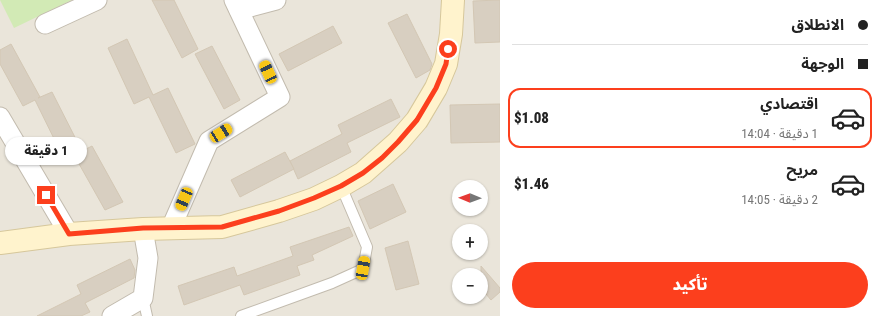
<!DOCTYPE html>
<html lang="ar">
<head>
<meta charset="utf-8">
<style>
  :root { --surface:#fff; --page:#f2f2f2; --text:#222; --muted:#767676; --line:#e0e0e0; --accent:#fc3f1d }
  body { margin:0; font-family:"Roboto Condensed","Noto Sans Arabic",sans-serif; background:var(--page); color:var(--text); direction:rtl; height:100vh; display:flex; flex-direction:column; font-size:15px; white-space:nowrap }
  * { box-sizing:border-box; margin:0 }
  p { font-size:13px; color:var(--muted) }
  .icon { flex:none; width:22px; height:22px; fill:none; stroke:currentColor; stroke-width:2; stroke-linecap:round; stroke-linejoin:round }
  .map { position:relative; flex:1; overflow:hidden; direction:ltr }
  .side { display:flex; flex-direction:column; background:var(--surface); width:380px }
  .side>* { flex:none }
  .top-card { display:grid; align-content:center; height:88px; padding:0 12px; background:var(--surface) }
  .needle { width:26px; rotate:271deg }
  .buttons { position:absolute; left:452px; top:180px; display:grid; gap:8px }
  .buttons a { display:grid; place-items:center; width:36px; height:36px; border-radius:50%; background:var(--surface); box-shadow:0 1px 3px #0004; font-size:20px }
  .end { position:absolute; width:18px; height:18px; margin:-9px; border:5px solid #fc3f1d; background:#fff; box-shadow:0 0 0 2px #fff }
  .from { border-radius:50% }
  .bubble { position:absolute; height:28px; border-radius:14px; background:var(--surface); box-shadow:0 1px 3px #0004; font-size:13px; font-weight:800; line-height:28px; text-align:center; direction:rtl }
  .car { position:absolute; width:12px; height:24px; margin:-12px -6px; border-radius:5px; box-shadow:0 0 3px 1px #0007; background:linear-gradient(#f5c518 24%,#345 0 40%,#f5c518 0 76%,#345 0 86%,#f5c518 0) }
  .top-card b { display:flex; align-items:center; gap:14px; height:38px; font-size:15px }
  .top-card b+b { border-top:1px solid var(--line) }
  .top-card i { width:10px; height:10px; background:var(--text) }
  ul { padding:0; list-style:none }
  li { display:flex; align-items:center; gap:12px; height:60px; margin:0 8px 6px; padding:0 4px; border:2px solid transparent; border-radius:12px }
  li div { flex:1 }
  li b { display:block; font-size:15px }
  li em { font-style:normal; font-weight:800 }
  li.selected { border-color:var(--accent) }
  li>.icon { width:36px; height:36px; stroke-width:1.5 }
  .button { display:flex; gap:8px; margin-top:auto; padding:8px 12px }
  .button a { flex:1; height:46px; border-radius:24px; background:var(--accent); color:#fff; font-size:16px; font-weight:800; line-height:46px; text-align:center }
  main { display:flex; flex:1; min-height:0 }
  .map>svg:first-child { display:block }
  .residential { fill:#eae5da; fill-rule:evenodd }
  .green { fill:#d2eab5 }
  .building { fill:#d8cfc1; stroke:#d3c7b4 }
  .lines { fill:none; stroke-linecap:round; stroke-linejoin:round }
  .lane-casing { stroke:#c2bbae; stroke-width:12 }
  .street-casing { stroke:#c2bbae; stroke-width:21 }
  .secondary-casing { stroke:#d6c79b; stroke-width:24 }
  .lane { stroke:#fff; stroke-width:10 }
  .street { stroke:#fff; stroke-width:19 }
  .secondary { stroke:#fff3cd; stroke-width:22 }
  .route { stroke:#fc3f1d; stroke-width:5 }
</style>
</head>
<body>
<main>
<section class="side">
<div class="top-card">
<b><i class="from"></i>الانطلاق</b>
<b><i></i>الوجهة</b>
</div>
<ul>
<li class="selected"><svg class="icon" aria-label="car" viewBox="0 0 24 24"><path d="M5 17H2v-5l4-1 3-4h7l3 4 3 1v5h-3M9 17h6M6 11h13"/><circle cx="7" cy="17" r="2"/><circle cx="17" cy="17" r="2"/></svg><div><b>اقتصادي</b><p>1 دقيقة · 14:04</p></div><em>$1.08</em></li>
<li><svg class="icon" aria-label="car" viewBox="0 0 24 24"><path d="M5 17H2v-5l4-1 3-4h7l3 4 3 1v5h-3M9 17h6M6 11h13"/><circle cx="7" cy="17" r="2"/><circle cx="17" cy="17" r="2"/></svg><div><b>مريح</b><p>2 دقيقة · 14:05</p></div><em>$1.46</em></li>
</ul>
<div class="button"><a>تأكيد</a></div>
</section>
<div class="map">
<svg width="500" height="316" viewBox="0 0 500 316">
  <rect width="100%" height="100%" fill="#f6f3ec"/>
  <!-- residential -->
  <path class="residential" d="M0 0H500V316H0ZM459 187H481V209H459ZM459 231H481V253H459ZM459 275H481V297H459Z"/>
  <!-- green -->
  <polygon class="green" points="0,0 72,0 14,28"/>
  <!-- building -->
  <g class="building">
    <polygon points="152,0 174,0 198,49 182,58"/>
    <polygon points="500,0 500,42 475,43 473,1"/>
    <polygon points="407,14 432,64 430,70 416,78 388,23"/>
    <polygon points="333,26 342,43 288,71 279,54"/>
    <polygon points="127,39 153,95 168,88 195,144 176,153 149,97 134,104 108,48"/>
    <polygon points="11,44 40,97 38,98 52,92 82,151 92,146 123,202 105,210 74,155 80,152 64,159 35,100 23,106 0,64 0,50"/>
    <polygon points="212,46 240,100 224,109 195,54"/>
    <polygon points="391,99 400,117 347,143 351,152 298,179 290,161 342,134 338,125"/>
    <polygon points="500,104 500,142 451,143 450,105"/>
    <polygon points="285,152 294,169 240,197 231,180"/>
    <polygon points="393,184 406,212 370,229 358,201"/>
    <polygon points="349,227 353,236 312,255 314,260 297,266 300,275 244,295 240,285 184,305 178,286 234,267 237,276 293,256 290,247"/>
    <polygon points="408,241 419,284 396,290 385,248"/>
    <polygon points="130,259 135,270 134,278 85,303 90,312 81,316 37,316 81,294 77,285"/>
    <polygon points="481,266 500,288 500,292 491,300 481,288"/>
  </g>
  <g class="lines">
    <!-- lane casing -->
    <g class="lane-casing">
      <g id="lane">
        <polyline points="143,298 147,316"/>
        <polyline points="241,316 332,283 363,269 367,247 341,186"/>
      </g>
    </g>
    <!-- street casing -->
    <g class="street-casing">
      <g id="street">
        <polyline points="239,10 276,0"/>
        <polyline points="45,24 97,0"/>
        <polyline points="0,117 69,234"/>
        <polyline points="171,228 209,141 280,97 234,0"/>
        <polyline points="112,316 143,298 148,258 143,229"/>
      </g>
    </g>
    <!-- secondary casing -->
    <g class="secondary-casing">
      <polyline id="secondary" points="0,243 69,234 143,229 222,227 279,211 314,199 341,186 363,173 398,142 417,120 436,88 446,64 451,34 453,0"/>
    </g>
    <!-- lane -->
    <use href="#lane" class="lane"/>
    <!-- street -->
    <use href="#street" class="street"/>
    <!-- secondary -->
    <use href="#secondary" class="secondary"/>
  </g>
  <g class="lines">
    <!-- route -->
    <polyline class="route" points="46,195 69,234 143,228 222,227 279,211 314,198 341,186 363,173 382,158 398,142 417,120 436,88 446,64 448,49"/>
  </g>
</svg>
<div class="buttons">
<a><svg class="needle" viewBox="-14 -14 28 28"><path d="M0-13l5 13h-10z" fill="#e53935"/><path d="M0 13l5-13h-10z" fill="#767676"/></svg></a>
<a>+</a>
<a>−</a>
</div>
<i class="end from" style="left:448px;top:49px"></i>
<i class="end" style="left:46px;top:195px"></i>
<div class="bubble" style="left:5px;top:137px;width:82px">1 دقيقة</div>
<i class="car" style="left:268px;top:72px;rotate:335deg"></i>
<i class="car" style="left:221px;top:133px;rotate:58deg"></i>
<i class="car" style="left:184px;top:199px;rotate:203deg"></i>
<i class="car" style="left:363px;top:268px;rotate:10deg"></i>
</div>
</main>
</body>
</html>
